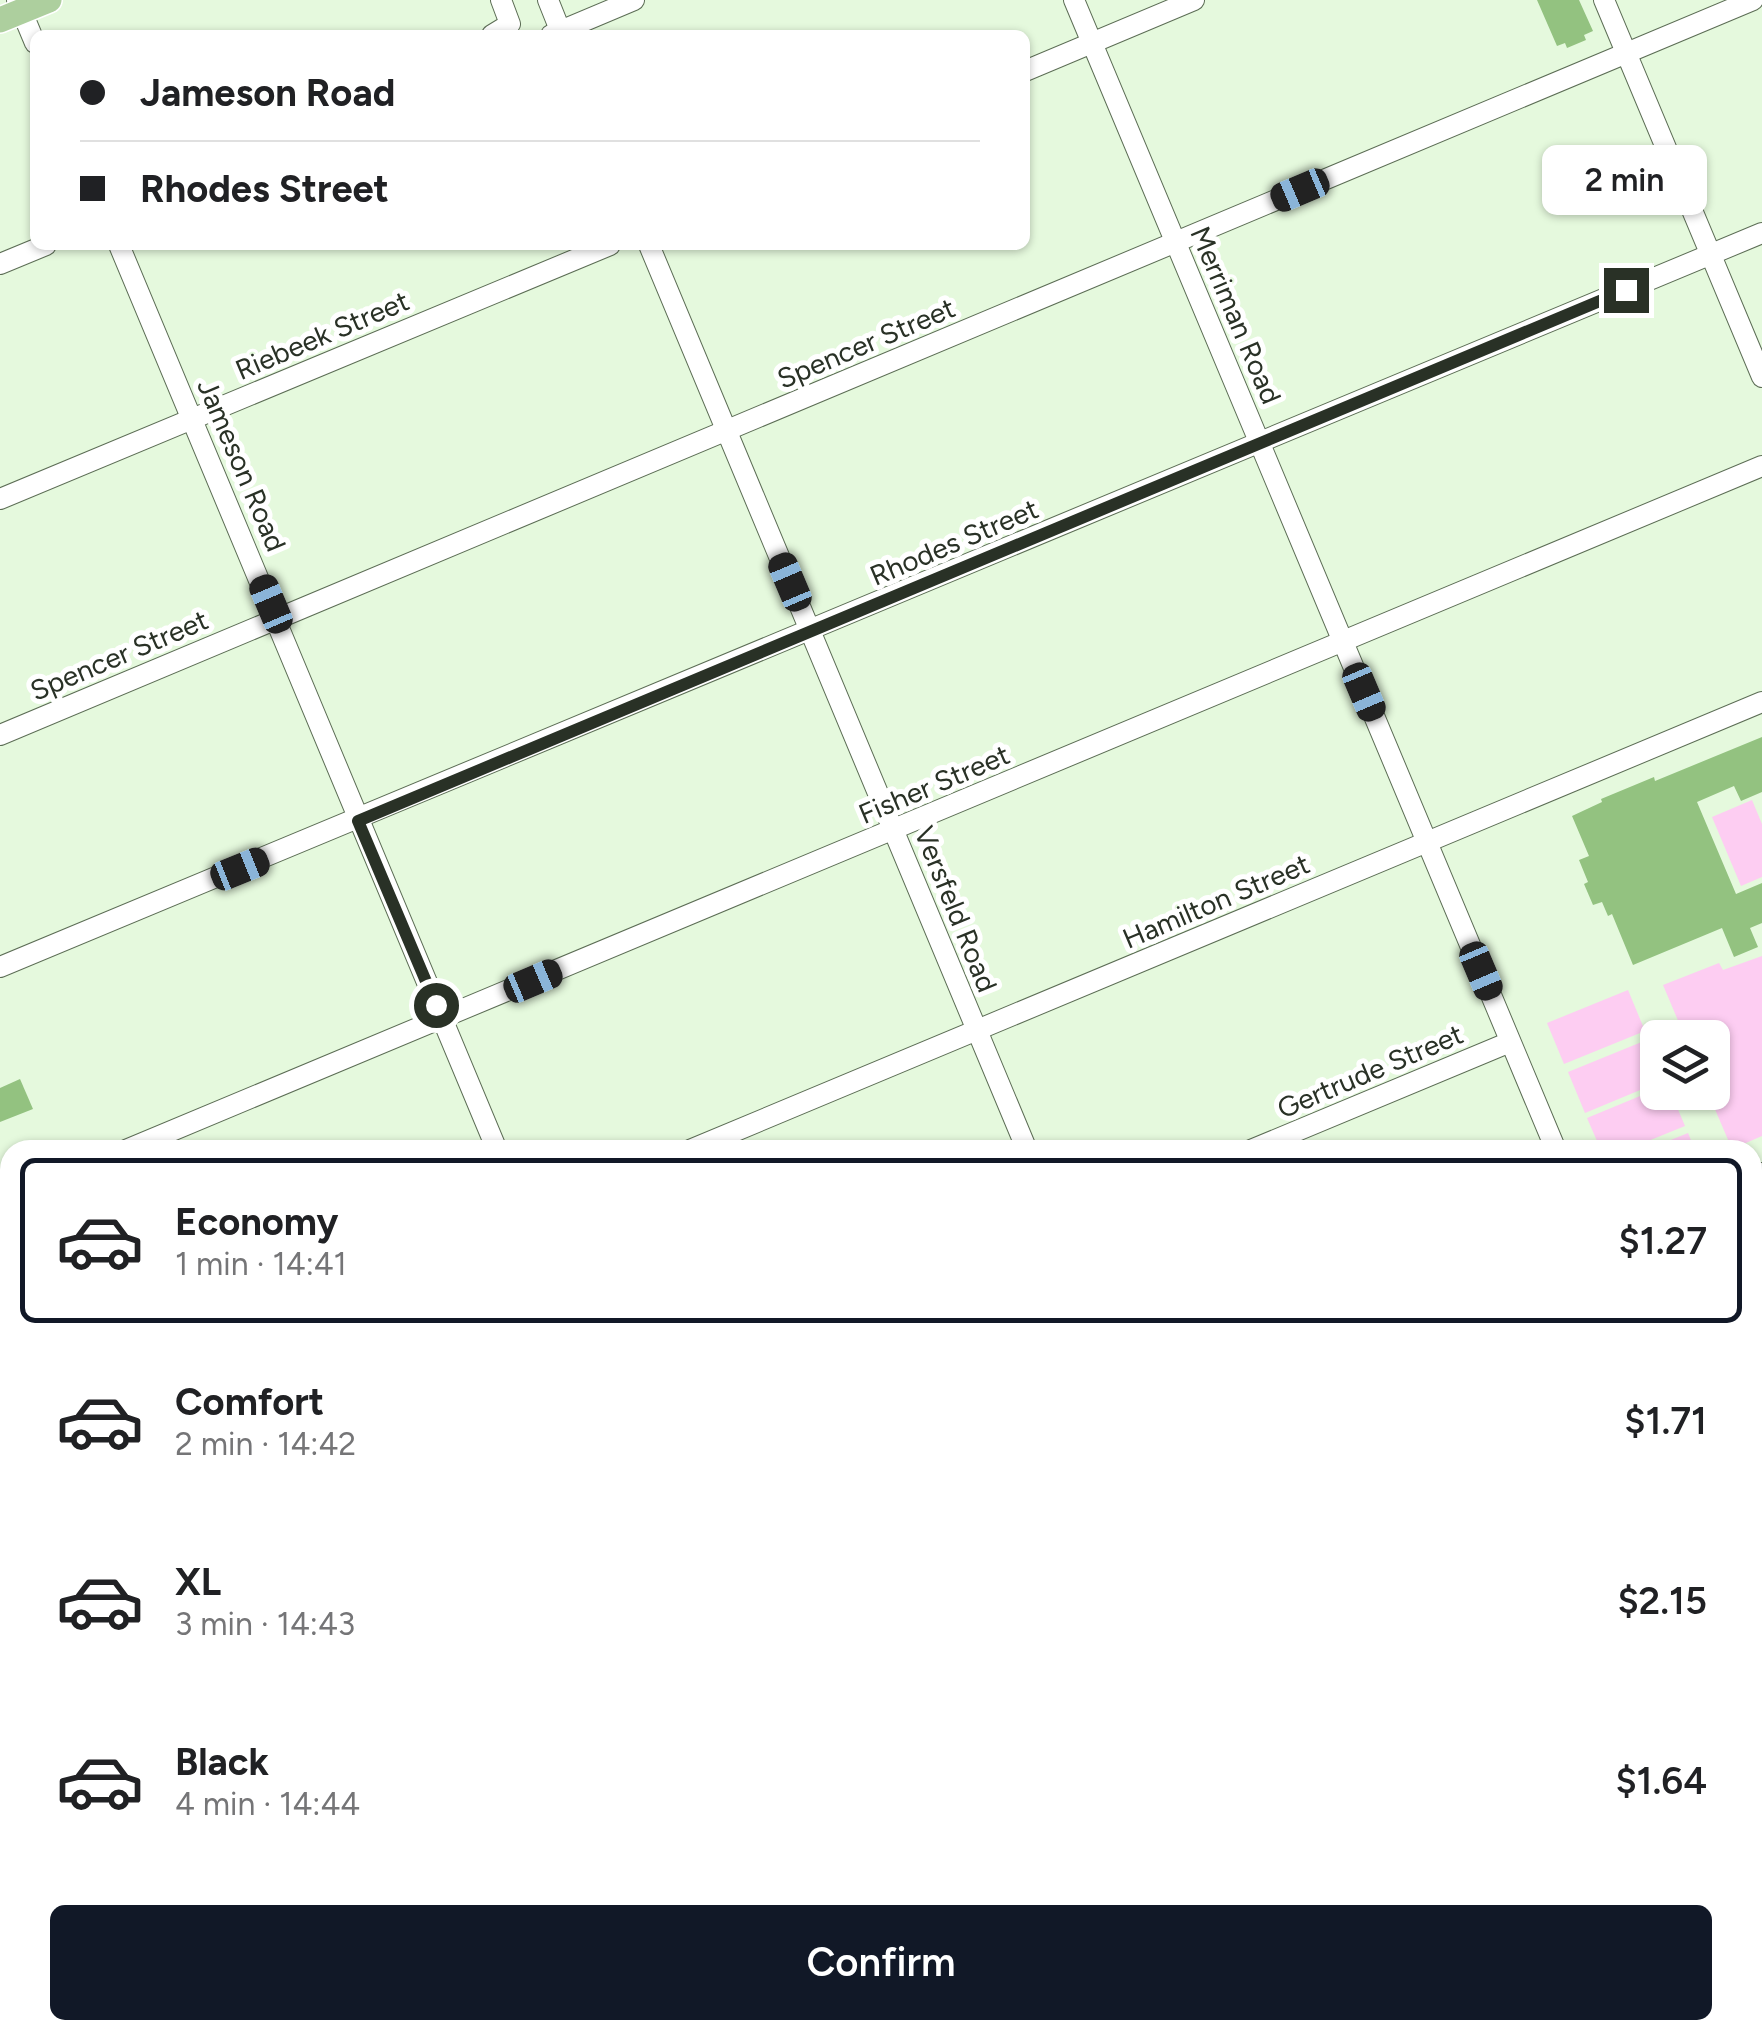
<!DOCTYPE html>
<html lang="en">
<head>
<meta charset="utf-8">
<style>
  :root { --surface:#fff; --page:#f2f2f2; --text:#202124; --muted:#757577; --line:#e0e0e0; --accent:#111827 }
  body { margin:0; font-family:Figtree,sans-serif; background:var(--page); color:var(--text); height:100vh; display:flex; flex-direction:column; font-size:38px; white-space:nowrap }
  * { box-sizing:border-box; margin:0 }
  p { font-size:32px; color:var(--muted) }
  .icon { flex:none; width:55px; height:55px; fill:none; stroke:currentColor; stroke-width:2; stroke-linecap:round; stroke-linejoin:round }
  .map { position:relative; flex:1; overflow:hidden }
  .panel { position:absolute; left:0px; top:1140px; width:1762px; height:900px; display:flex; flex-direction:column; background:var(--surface); border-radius:30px 30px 0 0; box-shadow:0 2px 8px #0004 }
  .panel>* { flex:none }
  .guide { position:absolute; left:30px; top:30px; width:1000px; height:220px; border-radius:15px; box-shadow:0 2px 8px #0004; display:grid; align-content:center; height:220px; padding:0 50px; background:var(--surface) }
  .controls { position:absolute; left:1640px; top:1020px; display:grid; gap:20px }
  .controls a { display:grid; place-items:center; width:90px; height:90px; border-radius:15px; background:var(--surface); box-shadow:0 2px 8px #0004; font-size:50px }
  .end { position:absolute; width:45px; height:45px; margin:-22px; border:12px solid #293126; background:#fff; box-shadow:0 0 0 5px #fff }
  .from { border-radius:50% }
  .bubble { position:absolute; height:70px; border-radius:15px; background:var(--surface); box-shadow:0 2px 8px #0004; font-size:32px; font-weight:600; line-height:70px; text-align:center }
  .car { position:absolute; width:30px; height:60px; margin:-30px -15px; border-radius:12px; box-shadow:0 0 8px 2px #0007; background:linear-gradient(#222 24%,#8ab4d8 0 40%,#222 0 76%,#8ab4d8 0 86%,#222 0) }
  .guide b { display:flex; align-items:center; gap:35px; height:95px; font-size:38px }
  .guide b+b { border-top:2px solid var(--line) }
  .guide i { width:25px; height:25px; background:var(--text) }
  ul { padding:18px 0 0; list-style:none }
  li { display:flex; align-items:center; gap:30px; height:165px; margin:0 20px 15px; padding:0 30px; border:5px solid transparent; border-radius:15px }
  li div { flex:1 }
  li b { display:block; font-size:38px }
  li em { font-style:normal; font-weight:600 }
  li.active { border-color:var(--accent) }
  li>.icon { width:90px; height:90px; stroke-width:1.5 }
  .cta { display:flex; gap:20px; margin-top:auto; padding:20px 50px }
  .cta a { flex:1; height:115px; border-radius:15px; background:var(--accent); color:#fff; font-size:40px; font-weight:600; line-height:115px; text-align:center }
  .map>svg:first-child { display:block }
  .green { fill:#fdcdf2 }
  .building { fill:#93c280 }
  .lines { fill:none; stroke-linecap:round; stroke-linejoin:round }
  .minor-casing { stroke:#5c6d55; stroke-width:22 }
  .major-casing { stroke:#fff; stroke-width:28 }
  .minor { stroke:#fff; stroke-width:20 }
  .major { stroke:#adcf9e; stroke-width:25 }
  .route { stroke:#293126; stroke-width:12 }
  .labels { text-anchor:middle; stroke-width:10; stroke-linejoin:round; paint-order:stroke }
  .street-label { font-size:28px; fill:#293126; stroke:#fff }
</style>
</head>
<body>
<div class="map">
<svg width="1762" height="2040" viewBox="0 0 1762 2040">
  <rect width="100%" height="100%" fill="#e5f9dd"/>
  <!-- green -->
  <g class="green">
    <polygon points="1752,800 1762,824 1762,877 1741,886 1712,817"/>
    <polygon points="1762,956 1762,1136 1732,1149 1708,1093 1712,1092 1712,1038 1685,1037 1663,985 1719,963 1723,970"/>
    <polygon points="1628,990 1645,1031 1564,1064 1547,1023"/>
    <polygon points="1649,1039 1657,1060 1657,1083 1585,1113 1568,1072"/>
    <polygon points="1657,1089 1658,1092 1671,1093 1685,1126 1626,1150 1601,1150 1587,1118"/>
    <polygon points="1688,1133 1695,1150 1646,1150"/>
    <polygon points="1762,1434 1762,1591 1753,1568 1752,1438"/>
    <polygon points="10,1974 10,2030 89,2030 93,2040 0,2040 0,1979"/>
    <polygon points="359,2030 880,2030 884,2040 363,2040"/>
    <polygon points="894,2030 1210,2030 1186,2040 899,2040"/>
  </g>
  <!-- building -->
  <g class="building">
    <polygon points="1537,0 1579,0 1593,31 1584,35 1586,40 1567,48 1565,43 1557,46"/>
    <polygon points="1762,737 1762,792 1741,801 1734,786 1697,802 1736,894 1762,883 1762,923 1750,928 1758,947 1734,957 1722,928 1633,965 1612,914 1608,916 1602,902 1593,905 1584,884 1588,882 1579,860 1589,856 1572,816 1602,802 1601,799 1654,777 1655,781"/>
    <polygon points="20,1079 33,1109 0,1122 0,1088"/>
  </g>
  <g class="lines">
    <!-- minor casing -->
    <g class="minor-casing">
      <g id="minor">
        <polyline points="17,0 35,43"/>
        <polyline points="548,0 562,35"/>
        <polyline points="1074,0 1556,1150"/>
        <polyline points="1604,0 1762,377"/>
        <polyline points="492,35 510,24 501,0"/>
        <polyline points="551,35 634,0"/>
        <polyline points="1025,71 1194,0"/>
        <polyline points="119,245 497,1150"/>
        <polyline points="649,245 1027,1150"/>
        <polyline points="0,264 46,245"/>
        <polyline points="0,499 610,245"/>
        <polyline points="0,735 1753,0"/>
        <polyline points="0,967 1762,233"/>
        <polyline points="126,1150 1762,466"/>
        <polyline points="690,1150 1762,702"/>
        <polyline points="1251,1150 1510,1042"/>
        <polyline points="1752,1177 1762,1173"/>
        <polyline points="0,1202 10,1197"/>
        <polyline points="0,1274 10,1298"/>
        <polyline points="1752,1412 1762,1408"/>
        <polyline points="0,1437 10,1432"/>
        <polyline points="1752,1623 1762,1646"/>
        <polyline points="0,1671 10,1667"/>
        <polyline points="0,1779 10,1804"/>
        <polyline points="1752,1873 1762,1869"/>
        <polyline points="104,2030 109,2040"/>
        <polyline points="318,2030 322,2040"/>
        <polyline points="1395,2030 1399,2040"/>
        <polyline points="358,2040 384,2030"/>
        <polyline points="1342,2040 1366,2030"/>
      </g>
    </g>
    <!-- major casing -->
    <g class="major-casing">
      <polyline id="major" points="0,20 49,0"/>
    </g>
    <!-- minor -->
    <use href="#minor" class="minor"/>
    <!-- major -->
    <use href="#major" class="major"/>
  </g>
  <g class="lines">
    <!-- route -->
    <polyline class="route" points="436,1005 358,821 1626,290"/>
  </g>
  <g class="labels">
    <!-- street labels -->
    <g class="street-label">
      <text transform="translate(1236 315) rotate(67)" y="10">Merriman Road</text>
      <text transform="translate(322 335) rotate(-23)" y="10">Riebeek Street</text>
      <text transform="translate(866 343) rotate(-23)" y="10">Spencer Street</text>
      <text transform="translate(242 465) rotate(67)" y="10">Jameson Road</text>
      <text transform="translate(954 542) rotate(-23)" y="10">Rhodes Street</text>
      <text transform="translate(119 655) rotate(-23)" y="10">Spencer Street</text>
      <text transform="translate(934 784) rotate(-23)" y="10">Fisher Street</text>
      <text transform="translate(1216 901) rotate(-23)" y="10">Hamilton Street</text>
      <text transform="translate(956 909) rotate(68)" y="10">Versfeld Road</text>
      <text transform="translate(1370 1071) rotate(-23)" y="10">Gertrude Street</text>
    </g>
  </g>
</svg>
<div class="controls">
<a><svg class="icon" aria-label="layers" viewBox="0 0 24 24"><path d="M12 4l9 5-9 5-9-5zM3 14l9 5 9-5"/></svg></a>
</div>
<i class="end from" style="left:436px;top:1005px"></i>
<i class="end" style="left:1626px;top:290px"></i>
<div class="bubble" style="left:1542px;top:145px;width:165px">2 min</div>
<i class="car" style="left:1300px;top:190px;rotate:247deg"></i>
<i class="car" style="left:790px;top:582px;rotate:337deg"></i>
<i class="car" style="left:271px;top:604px;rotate:337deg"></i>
<i class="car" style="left:1364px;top:692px;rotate:157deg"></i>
<i class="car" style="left:240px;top:869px;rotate:68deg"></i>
<i class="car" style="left:1481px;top:971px;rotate:157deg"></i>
<i class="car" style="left:533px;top:981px;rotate:67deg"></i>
<div class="guide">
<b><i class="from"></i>Jameson Road</b>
<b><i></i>Rhodes Street</b>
</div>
<section class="panel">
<ul>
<li class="active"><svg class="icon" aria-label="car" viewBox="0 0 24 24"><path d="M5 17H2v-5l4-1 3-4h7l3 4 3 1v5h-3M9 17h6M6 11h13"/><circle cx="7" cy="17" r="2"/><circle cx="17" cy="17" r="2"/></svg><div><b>Economy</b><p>1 min · 14:41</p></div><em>$1.27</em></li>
<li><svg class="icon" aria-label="car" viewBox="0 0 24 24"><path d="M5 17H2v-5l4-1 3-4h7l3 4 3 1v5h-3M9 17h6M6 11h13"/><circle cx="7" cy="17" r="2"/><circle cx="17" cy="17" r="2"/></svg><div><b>Comfort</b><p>2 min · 14:42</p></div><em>$1.71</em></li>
<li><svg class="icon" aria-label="car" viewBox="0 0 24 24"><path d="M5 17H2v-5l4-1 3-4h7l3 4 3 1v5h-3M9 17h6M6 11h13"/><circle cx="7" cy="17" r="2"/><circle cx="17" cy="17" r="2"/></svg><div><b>XL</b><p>3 min · 14:43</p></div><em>$2.15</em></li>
<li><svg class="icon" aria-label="car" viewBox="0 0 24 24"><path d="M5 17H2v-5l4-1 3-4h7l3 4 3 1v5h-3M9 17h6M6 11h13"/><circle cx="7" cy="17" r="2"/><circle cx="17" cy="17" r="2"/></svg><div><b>Black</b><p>4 min · 14:44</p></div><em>$1.64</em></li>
</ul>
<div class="cta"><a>Confirm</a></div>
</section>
</div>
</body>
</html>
